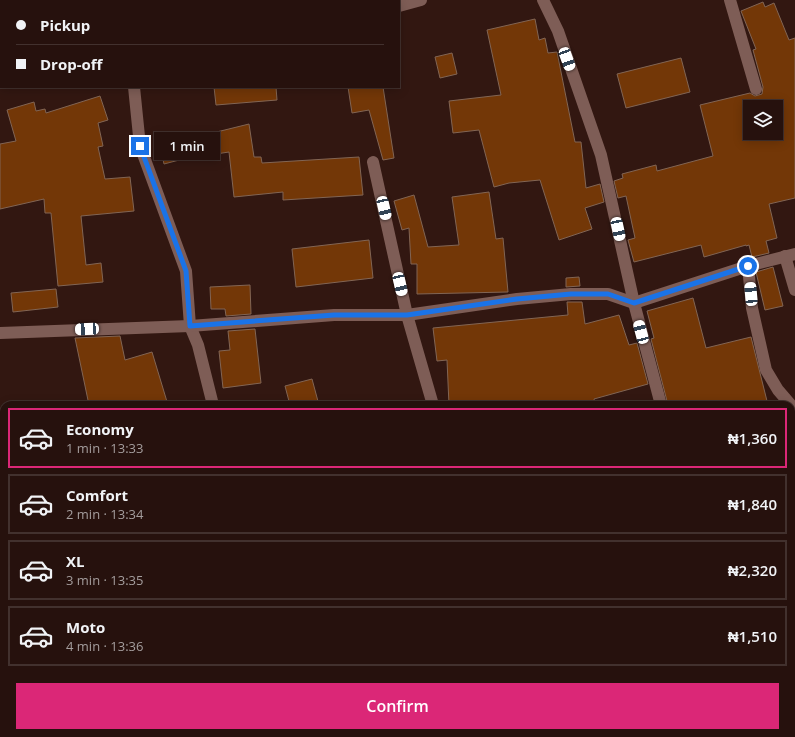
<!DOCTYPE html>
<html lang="en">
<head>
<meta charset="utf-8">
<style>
  :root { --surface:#26110d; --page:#2e1a16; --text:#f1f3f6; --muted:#a49d9d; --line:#42312e; --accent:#db2777 }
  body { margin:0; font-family:"Open Sans",sans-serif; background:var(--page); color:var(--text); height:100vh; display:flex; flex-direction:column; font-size:15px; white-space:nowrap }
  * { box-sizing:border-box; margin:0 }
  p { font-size:13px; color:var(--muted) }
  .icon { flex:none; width:22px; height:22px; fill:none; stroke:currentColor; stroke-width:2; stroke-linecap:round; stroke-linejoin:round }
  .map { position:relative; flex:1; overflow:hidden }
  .side { position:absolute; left:0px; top:401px; width:795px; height:336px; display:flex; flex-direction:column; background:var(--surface); border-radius:12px 12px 0 0; box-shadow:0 2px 10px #0003,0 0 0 1px var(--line) }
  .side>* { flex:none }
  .hud { position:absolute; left:0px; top:0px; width:400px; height:88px; box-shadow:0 2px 10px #0003,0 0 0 1px var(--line); display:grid; align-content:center; height:88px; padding:0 16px; background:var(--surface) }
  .buttons { position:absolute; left:743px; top:100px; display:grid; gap:8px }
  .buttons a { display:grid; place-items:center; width:40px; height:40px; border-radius:0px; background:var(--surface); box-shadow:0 2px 10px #0003,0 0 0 1px var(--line); font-size:20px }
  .end { position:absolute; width:18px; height:18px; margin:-9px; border:5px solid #1a73e8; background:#fff; box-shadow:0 0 0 2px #fff }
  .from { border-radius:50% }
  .bubble { position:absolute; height:28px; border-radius:0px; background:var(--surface); box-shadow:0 2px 10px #0003,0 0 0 1px var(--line); font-size:13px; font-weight:600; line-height:28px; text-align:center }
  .car { position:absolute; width:12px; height:24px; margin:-12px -6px; border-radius:5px; box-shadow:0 0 3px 1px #0007; background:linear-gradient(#fff 24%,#345 0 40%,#fff 0 76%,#345 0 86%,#fff 0) }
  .hud b { display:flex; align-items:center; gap:14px; height:38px; font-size:15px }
  .hud b+b { border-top:1px solid var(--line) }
  .hud i { width:10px; height:10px; background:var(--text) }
  ul { padding:7px 0 0; list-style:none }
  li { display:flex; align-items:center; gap:12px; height:60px; margin:0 8px 6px; padding:0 8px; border:2px solid var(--line); border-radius:0px }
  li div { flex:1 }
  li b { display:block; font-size:15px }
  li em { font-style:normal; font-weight:600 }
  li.active { border-color:var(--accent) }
  li>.icon { width:36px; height:36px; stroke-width:1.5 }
  .button { display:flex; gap:8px; margin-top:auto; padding:8px 16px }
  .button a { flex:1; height:46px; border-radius:0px; background:var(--accent); color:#fff; font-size:16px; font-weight:600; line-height:46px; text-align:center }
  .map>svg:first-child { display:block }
  .building { fill:#733707; stroke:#826554; fill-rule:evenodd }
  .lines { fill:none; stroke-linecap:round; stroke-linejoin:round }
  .minor { stroke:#7e5d56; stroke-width:12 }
  .route { stroke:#1a73e8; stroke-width:5 }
</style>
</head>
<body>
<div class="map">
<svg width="795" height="737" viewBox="0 0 795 737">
  <rect width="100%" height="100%" fill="#321711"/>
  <!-- building -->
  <g class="building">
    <path d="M763 2 765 7 774 3 789 40 795 38V198L769 204 777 238 766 241 769 253 752 257 749 245 746 246V245L704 257 701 245 634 262 628 240 635 238 626 196 618 198 614 181 623 178 622 174 656 165 657 171 713 156 700 105 750 93 755 96 762 94 763 87 753 50 756 49 741 11ZM750 107H776V133H750Z"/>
    <polygon points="535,19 539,40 545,38 548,53 557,52 575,142 581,142 586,188 600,184 604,202 585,208 592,229 559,240 540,180 509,183 494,187 479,130 453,133 449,101 501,95 487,30"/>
    <polygon points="452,53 457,74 440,78 435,57"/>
    <polygon points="681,58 690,92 626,108 617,74"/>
    <polygon points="214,87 276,87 277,100 216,105"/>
    <polygon points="348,87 383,87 394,158 383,160 369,110 352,113"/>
    <polygon points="100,96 108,120 98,123 103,146 98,147 105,179 130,177 134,211 81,216 86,265 101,263 103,282 58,286 51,213 45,213 44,199 0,209 0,144 16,141 7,110 34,102 36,111 45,109 46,113"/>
    <polygon points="249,124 254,157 261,157 262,163 359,157 363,195 283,200 283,192 234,197 229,152 183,159 164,164 160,146"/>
    <polygon points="489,192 496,239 503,238 508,292 417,294 417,264 411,264 409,228 402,230 394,201 414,195 428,247 459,245 452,197"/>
    <polygon points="369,240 373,278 296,287 292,249"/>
    <polygon points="773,267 783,306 765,310 756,272"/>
    <polygon points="579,277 580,286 566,287 566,278"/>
    <polygon points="250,285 251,314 226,316 225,309 211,309 210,287"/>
    <polygon points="56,289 58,307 13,312 11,293"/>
    <polygon points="693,298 706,348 751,337 768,405 687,405 685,401 668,405 651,339 654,338 647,311"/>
    <polygon points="567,302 582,302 585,324 619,315 629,345 637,343 648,384 594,399 595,405 449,405 447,360 437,361 433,328 568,315"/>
    <polygon points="255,329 261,383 223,388 219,351 230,350 228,331"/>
    <polygon points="120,336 125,360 152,352 168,405 89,405 75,338"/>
    <polygon points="312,379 319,405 290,405 285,386"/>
  </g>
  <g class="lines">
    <!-- minor -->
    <g class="minor">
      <polyline points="120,0 120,1"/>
      <polyline points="379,0 379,1"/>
      <polyline points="543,0 558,31 601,155 634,303 661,405"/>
      <polyline points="730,0 756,89"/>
      <polyline points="255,1 255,0"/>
      <polyline points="399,6 421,0"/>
      <polyline points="0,80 1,80"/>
      <polyline points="134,87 140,146 186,271 190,326 198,345 213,405"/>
      <polyline points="373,162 407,315 433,405"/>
      <polyline points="785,256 795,290"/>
      <polyline points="748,266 752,308 766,370 778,390 791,405"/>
      <polyline points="0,333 190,326 334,315 407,315 517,299 571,294 608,294 634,303 748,266 795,254"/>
      <polyline points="295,733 296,737"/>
      <polyline points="516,733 517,737"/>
      <polyline points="747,733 748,737"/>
    </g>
  </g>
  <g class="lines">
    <!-- route -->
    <polyline class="route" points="140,146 186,271 190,326 334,315 407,315 517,299 571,294 608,294 634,303 748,266"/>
  </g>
</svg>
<div class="buttons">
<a><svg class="icon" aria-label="layers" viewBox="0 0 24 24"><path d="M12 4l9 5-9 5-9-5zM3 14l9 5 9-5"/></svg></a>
</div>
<i class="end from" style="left:748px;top:266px"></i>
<i class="end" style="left:140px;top:146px"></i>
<div class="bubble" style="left:154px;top:132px;width:66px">1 min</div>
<i class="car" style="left:567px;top:59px;rotate:160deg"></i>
<i class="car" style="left:384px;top:208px;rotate:167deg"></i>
<i class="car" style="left:618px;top:229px;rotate:168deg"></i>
<i class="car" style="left:400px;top:284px;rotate:167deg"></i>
<i class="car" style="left:751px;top:294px;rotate:355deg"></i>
<i class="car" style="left:87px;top:329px;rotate:267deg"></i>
<i class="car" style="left:641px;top:332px;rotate:345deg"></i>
<div class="hud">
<b><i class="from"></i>Pickup</b>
<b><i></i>Drop-off</b>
</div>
<section class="side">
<ul>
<li class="active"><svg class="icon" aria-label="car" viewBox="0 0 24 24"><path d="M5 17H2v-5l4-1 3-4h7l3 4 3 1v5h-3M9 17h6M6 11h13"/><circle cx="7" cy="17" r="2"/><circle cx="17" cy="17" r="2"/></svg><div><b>Economy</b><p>1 min · 13:33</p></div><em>₦1,360</em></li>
<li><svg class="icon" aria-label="car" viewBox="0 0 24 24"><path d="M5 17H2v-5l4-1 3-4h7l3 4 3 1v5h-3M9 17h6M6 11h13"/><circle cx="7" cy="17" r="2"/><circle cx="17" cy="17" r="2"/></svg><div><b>Comfort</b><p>2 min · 13:34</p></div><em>₦1,840</em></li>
<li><svg class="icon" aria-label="car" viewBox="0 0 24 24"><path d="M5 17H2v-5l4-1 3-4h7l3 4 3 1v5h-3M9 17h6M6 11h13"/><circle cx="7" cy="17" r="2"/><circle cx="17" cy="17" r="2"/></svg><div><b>XL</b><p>3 min · 13:35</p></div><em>₦2,320</em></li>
<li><svg class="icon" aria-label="car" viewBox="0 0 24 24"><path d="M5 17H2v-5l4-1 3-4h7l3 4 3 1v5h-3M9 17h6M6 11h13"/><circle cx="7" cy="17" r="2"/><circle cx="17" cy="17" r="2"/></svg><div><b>Moto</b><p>4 min · 13:36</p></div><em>₦1,510</em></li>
</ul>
<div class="button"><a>Confirm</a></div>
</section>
</div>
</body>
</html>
